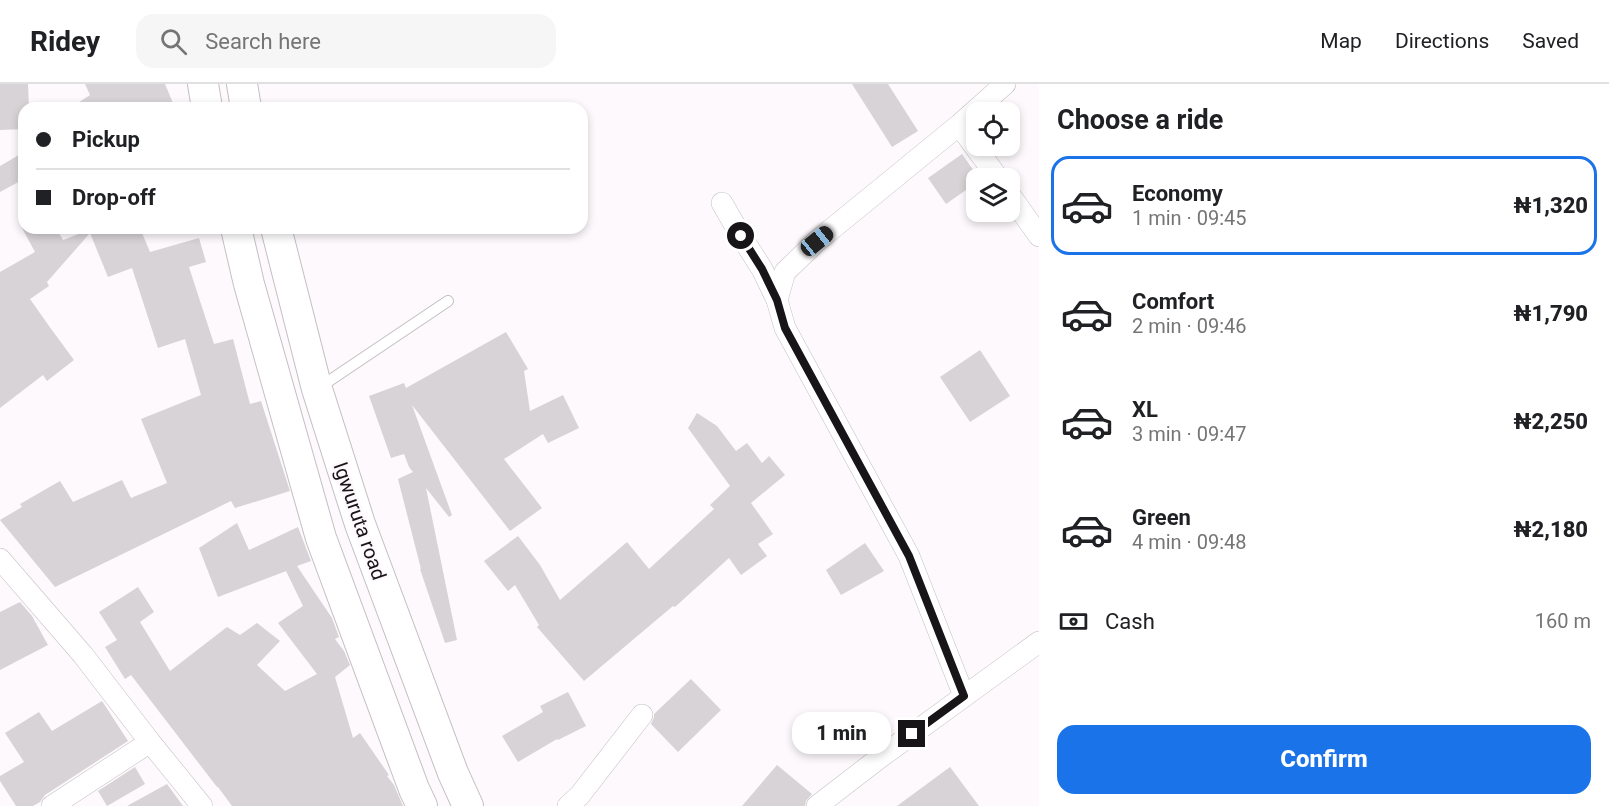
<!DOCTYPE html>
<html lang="en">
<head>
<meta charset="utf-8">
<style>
  :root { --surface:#fff; --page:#f6f6f6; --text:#202124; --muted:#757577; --line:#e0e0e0; --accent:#1a73e8 }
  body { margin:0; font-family:Roboto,sans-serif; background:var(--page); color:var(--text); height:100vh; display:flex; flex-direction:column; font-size:22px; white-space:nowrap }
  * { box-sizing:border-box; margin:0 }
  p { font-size:20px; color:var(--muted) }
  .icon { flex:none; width:33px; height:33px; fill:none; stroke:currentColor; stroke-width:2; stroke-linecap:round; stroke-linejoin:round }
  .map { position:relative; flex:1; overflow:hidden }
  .drawer { display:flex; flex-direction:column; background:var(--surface); width:570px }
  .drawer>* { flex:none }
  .hud { position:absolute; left:18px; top:18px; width:570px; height:132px; border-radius:18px; box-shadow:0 3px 9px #0003; display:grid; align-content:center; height:132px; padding:0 18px; background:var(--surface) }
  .controls { position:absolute; left:966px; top:18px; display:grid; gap:12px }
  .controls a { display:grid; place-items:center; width:54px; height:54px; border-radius:12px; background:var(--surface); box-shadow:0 3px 9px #0003; font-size:30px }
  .end { position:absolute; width:27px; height:27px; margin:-14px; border:8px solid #171517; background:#fff; box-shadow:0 0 0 3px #fff }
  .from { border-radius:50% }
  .bubble { position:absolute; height:42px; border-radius:18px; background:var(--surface); box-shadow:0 3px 9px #0003; font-size:20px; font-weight:800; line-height:42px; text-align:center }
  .car { position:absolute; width:18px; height:36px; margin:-18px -9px; border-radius:8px; box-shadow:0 0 4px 2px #0007; background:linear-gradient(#222 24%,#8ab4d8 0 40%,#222 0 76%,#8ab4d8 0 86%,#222 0) }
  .hud b { display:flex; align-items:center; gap:21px; height:57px; font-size:22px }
  .hud b+b { border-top:2px solid var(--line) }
  .hud i { width:15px; height:15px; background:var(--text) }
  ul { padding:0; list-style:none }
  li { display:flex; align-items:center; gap:18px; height:99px; margin:0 12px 9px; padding:0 6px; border:3px solid transparent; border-radius:18px }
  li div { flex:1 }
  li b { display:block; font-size:22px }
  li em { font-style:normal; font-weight:800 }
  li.active { border-color:var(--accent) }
  li>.icon { width:54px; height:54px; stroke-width:1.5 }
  h2 { padding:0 18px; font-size:27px; line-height:72px }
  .pay { display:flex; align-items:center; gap:15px; height:66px; padding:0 18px; font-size:22px }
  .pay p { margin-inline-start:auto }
  .primary-button { display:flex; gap:12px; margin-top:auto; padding:12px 18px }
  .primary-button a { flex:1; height:69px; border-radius:18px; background:var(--accent); color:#fff; font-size:24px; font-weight:800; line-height:69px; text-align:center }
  header { display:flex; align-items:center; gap:36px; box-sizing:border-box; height:84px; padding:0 30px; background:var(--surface); border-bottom:2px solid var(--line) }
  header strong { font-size:28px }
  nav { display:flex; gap:33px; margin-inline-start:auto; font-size:21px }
  .search { width:420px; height:54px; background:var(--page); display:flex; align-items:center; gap:15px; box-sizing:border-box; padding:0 21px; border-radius:18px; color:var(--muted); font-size:22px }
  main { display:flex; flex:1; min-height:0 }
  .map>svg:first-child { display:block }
  .building { fill:#d8d3d6 }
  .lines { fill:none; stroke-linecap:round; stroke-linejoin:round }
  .service-casing { stroke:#c4bfc2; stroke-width:12 }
  .minor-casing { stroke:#c4bfc2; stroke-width:22 }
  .secondary-casing { stroke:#c4bfc2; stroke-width:32 }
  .service { stroke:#fff; stroke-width:10 }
  .minor { stroke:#fff; stroke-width:21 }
  .secondary { stroke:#fff; stroke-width:30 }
  .route { stroke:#171517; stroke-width:8 }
  .labels { text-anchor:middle; stroke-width:5; stroke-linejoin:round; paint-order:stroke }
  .street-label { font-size:20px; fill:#171517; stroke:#fef9fc }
</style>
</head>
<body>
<header>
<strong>Ridey</strong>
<div class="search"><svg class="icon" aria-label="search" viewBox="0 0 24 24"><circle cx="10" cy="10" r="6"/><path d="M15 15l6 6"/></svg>Search here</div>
<nav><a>Map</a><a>Directions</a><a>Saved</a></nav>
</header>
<main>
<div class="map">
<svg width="1039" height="722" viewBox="0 0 1039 722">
  <rect width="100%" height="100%" fill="#fef9fc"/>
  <!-- building -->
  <g class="building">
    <polygon points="0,0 28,0 29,24 24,24 24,45 0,46"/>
    <polygon points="85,0 165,0 175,24 70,24 90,11"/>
    <polygon points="852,0 888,0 918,47 892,63"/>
    <polygon points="24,68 24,95 0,108 0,82"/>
    <polygon points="962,70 979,94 976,94 976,99 946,120 928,94"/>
    <polygon points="22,144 56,144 63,156 89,146 88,144 140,144 150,168 199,154 206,178 189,183 214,260 233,255 250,320 261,317 290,407 235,424 231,417 55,503 0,436 22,423 20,420 60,397 73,418 122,396 131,414 167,399 141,335 201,311 185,255 158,264 132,184 108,193 90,149 47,198 49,202 30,215 49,242 74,276 47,297 43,291 0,324 0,188 35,168"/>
    <polygon points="506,248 528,285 524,287 530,327 563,311 579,344 548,359 543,350 504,375 542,424 510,447 412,321 452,431 449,433 426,404 457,556 445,559 420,485 421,485 398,395 413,388 409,383 404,370 391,374 369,312 404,299 406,304"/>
    <polygon points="980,266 1010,312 970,338 940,293"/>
    <polygon points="697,329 717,342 736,367 747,359 762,379 769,372 785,391 751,419 773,450 758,460 767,472 741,491 729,474 675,523 673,522 584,597 537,543 539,541 515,501 508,507 484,477 518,452 540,481 560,516 627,458 649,485 714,425 710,421 730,402 688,344"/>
    <polygon points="237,439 249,466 298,443 311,477 297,482 332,534 339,553 335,555 344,567 350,581 335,593 353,654 360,649 389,691 387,692 394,701 403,722 232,722 218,703 217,703 131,591 125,595 105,563 117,556 99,528 138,503 154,528 140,538 170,587 227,543 240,551 257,539 280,557 257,581 285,607 317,590 278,539 303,522 286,487 289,486 218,513 199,464"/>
    <polygon points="865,459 884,487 841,511 826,486"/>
    <polygon points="20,518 32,532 48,561 0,586 0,528"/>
    <polygon points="691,595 721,626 678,668 651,640 654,633 654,630"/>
    <polygon points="568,608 586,642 558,656 557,655 518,678 502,652 543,628 540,622"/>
    <polygon points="102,617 128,657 45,711 40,718 33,722 16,722 0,697 0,692 24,678 5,649 39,628 52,647"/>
    <polygon points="777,681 812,710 806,717 805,722 742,722"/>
    <polygon points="135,683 145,700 107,722 98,707"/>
    <polygon points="950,683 979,722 897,722"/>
    <polygon points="167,700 183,722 127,722"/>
  </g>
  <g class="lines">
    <!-- service casing -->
    <g class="service-casing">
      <polyline id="service" points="320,303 448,217"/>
    </g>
    <!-- minor casing -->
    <g class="minor-casing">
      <g id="minor">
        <polyline points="959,41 998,94"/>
        <polyline points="1010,111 1039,152"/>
        <polyline points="722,119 741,152 762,185 777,216"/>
        <polyline points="0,475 83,571 150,658 202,722"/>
        <polyline points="964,612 909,472 785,244 777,216 785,188 817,157 959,41 1005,0"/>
        <polyline points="52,722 150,658"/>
        <polyline points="568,722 580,711 642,631"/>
        <polyline points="817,722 878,675 1039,558"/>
      </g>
    </g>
    <!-- secondary casing -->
    <g class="secondary-casing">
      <g id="secondary">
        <polyline points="203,0 207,24"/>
        <polyline points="242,0 246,24"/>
        <polyline points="236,144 249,200 321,454 414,705 422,722"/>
        <polyline points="276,144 317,305 360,440 453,689 468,722"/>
      </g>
    </g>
    <!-- service -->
    <use href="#service" class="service"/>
    <!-- minor -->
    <use href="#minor" class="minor"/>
    <!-- secondary -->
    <use href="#secondary" class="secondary"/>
  </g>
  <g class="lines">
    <!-- route -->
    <polyline class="route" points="741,152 762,185 777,216 785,244 909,472 964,612 912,650"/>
  </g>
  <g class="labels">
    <!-- street labels -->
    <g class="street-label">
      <text transform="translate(360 437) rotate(71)" y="7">Igwuruta road</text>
    </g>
  </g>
</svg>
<div class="controls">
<a><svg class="icon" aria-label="locate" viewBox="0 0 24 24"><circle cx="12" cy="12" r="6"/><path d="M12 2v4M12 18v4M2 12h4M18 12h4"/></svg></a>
<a><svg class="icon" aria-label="layers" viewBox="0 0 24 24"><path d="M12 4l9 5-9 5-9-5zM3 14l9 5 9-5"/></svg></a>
</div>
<i class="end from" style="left:741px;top:152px"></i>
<i class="end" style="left:912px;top:650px"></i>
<div class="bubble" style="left:792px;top:628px;width:99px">1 min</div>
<i class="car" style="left:817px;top:157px;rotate:51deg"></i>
<div class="hud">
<b><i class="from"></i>Pickup</b>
<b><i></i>Drop-off</b>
</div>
</div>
<section class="drawer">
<h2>Choose a ride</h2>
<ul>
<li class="active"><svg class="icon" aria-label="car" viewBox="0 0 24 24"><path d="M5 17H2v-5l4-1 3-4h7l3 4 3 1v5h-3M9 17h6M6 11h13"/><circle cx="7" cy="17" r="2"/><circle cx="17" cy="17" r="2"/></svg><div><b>Economy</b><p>1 min · 09:45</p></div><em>₦1,320</em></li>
<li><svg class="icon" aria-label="car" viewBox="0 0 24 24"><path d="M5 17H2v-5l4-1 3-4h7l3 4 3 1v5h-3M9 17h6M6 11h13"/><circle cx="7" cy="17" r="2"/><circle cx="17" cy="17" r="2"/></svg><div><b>Comfort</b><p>2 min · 09:46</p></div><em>₦1,790</em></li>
<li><svg class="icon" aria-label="car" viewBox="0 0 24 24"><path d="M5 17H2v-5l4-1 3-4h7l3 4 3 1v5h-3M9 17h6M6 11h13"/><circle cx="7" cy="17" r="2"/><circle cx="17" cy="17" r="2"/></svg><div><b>XL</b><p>3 min · 09:47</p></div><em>₦2,250</em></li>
<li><svg class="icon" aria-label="car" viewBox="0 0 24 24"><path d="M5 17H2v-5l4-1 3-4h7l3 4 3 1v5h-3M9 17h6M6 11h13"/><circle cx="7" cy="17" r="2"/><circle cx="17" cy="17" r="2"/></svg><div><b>Green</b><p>4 min · 09:48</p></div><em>₦2,180</em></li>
</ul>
<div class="pay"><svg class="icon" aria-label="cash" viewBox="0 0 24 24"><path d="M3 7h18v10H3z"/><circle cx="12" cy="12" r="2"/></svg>Cash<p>160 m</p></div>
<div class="primary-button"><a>Confirm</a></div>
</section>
</main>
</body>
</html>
